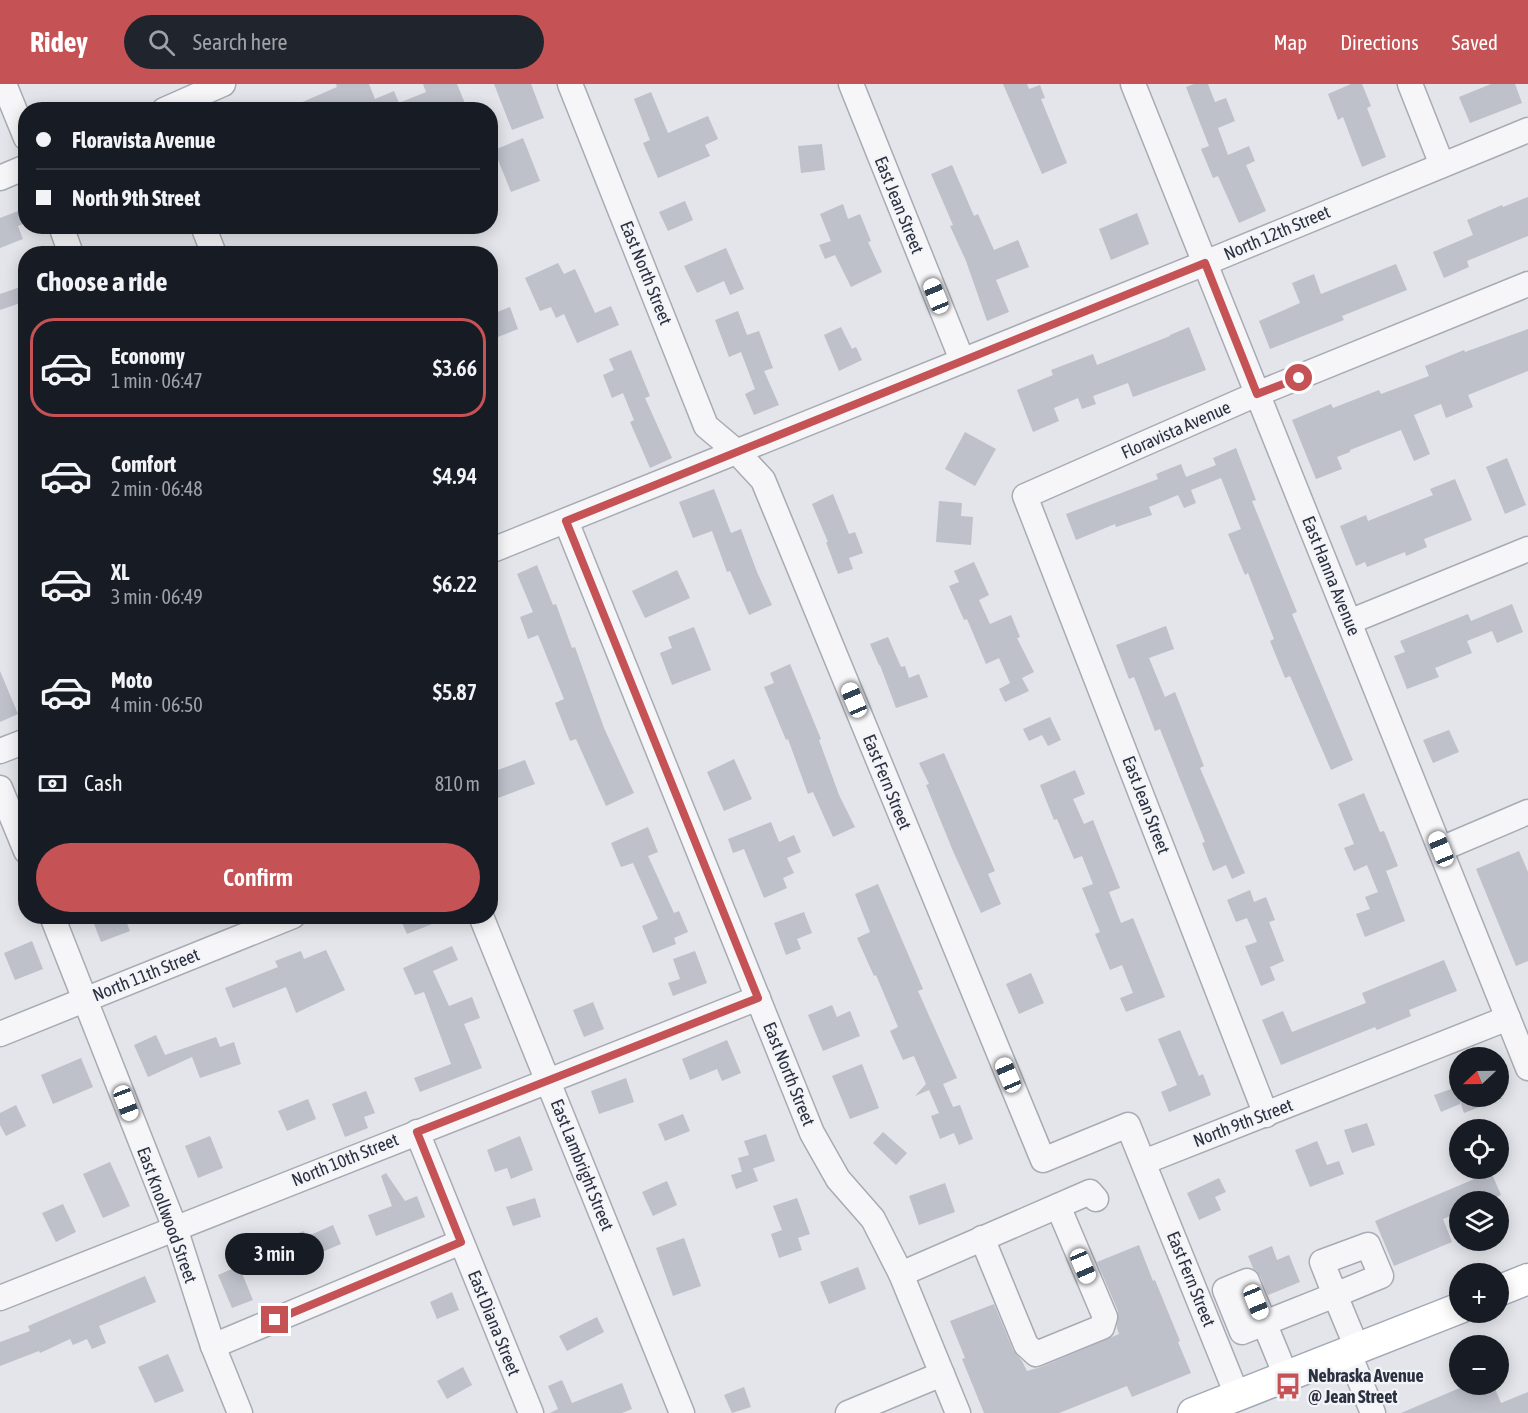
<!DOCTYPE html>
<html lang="en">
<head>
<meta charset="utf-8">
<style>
  :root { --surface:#171b24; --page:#20242c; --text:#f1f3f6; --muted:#9ea1a6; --line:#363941; --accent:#c55254 }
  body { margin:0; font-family:"Asap Condensed",sans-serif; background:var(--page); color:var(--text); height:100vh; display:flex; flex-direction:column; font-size:22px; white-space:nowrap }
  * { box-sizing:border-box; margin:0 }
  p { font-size:20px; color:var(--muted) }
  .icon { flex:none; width:33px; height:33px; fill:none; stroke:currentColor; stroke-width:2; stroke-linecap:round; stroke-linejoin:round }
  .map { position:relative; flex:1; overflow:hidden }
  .sheet { position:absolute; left:18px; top:162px; width:480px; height:678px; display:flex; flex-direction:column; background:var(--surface); border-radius:24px; box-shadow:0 3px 15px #0003 }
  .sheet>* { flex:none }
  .banner { position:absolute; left:18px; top:18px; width:480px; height:132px; border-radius:24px; box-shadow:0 3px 15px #0003; display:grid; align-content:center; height:132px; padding:0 18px; background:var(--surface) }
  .needle { width:39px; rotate:248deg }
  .buttons { position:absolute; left:1449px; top:963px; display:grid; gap:12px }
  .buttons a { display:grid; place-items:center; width:60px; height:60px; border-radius:50%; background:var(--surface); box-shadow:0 3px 15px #0003; font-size:30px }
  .end { position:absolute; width:27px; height:27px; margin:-14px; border:8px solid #c55254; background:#fff; box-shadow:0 0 0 3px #fff }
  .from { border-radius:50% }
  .bubble { position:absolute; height:42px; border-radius:21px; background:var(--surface); box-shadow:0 3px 15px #0003; font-size:20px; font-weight:600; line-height:42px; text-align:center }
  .car { position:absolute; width:18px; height:36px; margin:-18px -9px; border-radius:8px; box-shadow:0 0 4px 2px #0007; background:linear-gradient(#fff 24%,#345 0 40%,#fff 0 76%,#345 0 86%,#fff 0) }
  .banner b { display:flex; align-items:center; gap:21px; height:57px; font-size:22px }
  .banner b+b { border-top:2px solid var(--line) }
  .banner i { width:15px; height:15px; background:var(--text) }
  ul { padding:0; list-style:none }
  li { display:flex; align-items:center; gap:18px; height:99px; margin:0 12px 9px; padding:0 6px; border:3px solid transparent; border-radius:24px }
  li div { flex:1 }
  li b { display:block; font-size:22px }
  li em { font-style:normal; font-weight:600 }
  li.on { border-color:var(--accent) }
  li>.icon { width:54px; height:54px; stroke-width:1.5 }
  h2 { padding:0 18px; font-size:27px; line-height:72px }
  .pay { display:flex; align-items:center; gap:15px; height:66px; padding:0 18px; font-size:22px }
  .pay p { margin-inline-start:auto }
  .primary-button { display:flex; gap:12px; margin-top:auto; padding:12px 18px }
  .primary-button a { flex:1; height:69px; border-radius:36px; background:var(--accent); color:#fff; font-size:24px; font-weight:600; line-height:69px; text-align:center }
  header { display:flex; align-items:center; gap:36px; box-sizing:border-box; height:84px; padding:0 30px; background:var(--accent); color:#fff }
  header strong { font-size:28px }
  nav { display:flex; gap:33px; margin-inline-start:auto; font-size:21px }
  .search { width:420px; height:54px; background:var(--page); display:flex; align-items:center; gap:15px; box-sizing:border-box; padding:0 21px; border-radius:33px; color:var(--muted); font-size:22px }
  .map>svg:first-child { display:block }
  .building { fill:#bec0ca }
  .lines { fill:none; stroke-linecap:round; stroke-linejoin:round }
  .minor-casing { stroke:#a8abb4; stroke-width:27 }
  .major-casing { stroke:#a3a8b5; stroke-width:33 }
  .minor { stroke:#f6f6f9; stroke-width:24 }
  .major { stroke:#fff; stroke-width:30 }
  .route { stroke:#c55254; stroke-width:8 }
  .labels { text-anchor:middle; stroke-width:4.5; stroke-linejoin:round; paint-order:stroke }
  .street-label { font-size:18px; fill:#2c3141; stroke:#f3f4f8 }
  .poi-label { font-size:18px; font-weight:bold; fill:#2c3141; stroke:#f3f4f8; text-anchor:start }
</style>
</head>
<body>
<header>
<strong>Ridey</strong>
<div class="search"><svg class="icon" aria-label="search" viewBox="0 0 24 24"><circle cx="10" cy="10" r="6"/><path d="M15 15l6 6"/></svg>Search here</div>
<nav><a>Map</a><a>Directions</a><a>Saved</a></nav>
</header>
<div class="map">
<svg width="1528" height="1329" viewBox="0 0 1528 1329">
  <rect width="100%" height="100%" fill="#e3e5ea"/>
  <!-- building -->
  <g class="building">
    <polygon points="336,0 369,0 375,15 394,7 399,19 426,8 423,0 457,0 466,22 458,26 346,26 345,21 334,26 284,26 337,3"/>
    <polygon points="494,0 531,0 544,34 512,46"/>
    <polygon points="1003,0 1027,0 1029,5 1040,1 1045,14 1041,15 1067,79 1042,90"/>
    <polygon points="1194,0 1208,0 1215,18 1226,14 1235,37 1218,44 1228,71 1249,62 1255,77 1246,81 1266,127 1239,139 1218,92 1213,94 1201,65 1209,62 1186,3"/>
    <polygon points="1351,0 1362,0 1371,22 1367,24 1386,73 1362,83 1343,33 1338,36 1328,10"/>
    <polygon points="1491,0 1515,0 1522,19 1470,39 1459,13"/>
    <polygon points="651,8 668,49 708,32 718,55 705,61 710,72 658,94 643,59 650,56 634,15"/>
    <polygon points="523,54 540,97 511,108 494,66"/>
    <polygon points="822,60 825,86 801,89 798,62"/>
    <polygon points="952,81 974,132 978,130 994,166 1018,156 1029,183 996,196 1009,228 987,237 966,177 950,142 953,141 931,90"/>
    <polygon points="1528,113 1528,152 1467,177 1469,183 1444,194 1433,168 1473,151 1467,136 1502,121 1503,123"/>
    <polygon points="685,117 693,136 668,147 659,128"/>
    <polygon points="843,120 848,135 860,130 871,157 868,158 882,188 851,203 835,171 825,175 819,161 831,157 820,130"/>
    <polygon points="26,124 26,139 18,142 23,155 0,164 0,134"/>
    <polygon points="1137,129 1149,160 1111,176 1099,145"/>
    <polygon points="726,164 744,205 730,211 724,197 697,209 684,182"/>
    <polygon points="558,179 564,190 575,185 595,229 611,222 619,241 577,259 564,230 556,234 551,223 540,227 525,194"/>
    <polygon points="1396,180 1407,206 1342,232 1344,236 1270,265 1259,237 1300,219 1292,199 1314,190 1321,210"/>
    <polygon points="26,201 26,217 0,226 0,210"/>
    <polygon points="510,223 518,245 490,256 490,231"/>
    <polygon points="738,227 747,251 759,247 773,284 764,287 779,321 754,331 745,310 755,305 741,268 729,273 715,236"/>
    <polygon points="841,243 852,265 856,263 862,276 839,287 824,251"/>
    <polygon points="1189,243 1206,286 1133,313 1128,299 1093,312 1096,320 1082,325 1078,314 1054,324 1059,337 1033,348 1017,306 1053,291 1051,286 1093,270 1097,281 1170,252 1170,251"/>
    <polygon points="1528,245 1528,287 1468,311 1473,323 1446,334 1441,320 1414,331 1430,370 1414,377 1401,346 1350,366 1350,368 1337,373 1342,385 1316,395 1292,336 1331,320 1333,324 1379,306 1381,310 1429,292 1425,282 1464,266 1465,268"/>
    <polygon points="631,266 650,312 645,314 672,374 650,384 630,338 634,336 623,309 612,314 603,291 614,286 609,275"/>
    <polygon points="965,348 996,365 975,402 945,385"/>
    <polygon points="1236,364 1256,416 1252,417 1297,528 1292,530 1353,676 1331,686 1290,592 1285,594 1270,557 1274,555 1248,489 1245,491 1228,450 1241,445 1221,394 1191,406 1196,419 1184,424 1178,411 1149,423 1152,431 1116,443 1115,440 1076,456 1066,430 1158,395 1156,390 1181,380 1186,393 1216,381 1213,374"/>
    <polygon points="1507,374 1526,421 1505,430 1486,383"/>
    <polygon points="1455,395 1472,436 1424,455 1427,463 1406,472 1405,468 1367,483 1365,478 1356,482 1340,442 1366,431 1368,437 1433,411 1430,405"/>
    <polygon points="714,405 731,449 741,445 757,488 772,521 749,531 730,487 727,488 712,447 693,454 679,418"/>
    <polygon points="833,410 849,450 855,448 863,469 849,474 853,485 838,490 826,458 828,458 812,420"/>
    <polygon points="939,417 962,419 961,432 973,433 971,461 936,458"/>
    <polygon points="974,478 989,511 979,516 990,540 1011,531 1020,553 1017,554 1034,588 1022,594 1029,607 1005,618 999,605 1010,599 999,574 986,580 967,535 964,536 949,502 959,498 954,487"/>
    <polygon points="537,481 553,521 556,520 572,564 575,563 604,644 634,709 606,722 576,655 570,657 555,619 564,615 538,551 528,555 520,533 533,528 517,490"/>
    <polygon points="677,486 690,514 645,534 632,507"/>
    <polygon points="1512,520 1523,548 1497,559 1492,547 1467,557 1472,569 1435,584 1439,593 1407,605 1394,572 1405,568 1400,557 1468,530 1471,537"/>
    <polygon points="1166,542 1174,565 1149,574 1165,613 1175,608 1204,682 1200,684 1245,789 1232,795 1226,781 1213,787 1202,759 1205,758 1160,645 1155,647 1134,593 1129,595 1116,561"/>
    <polygon points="694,543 711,586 672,601 660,569 672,564 668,553"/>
    <polygon points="888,553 901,583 905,582 909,594 919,590 928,613 896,624 880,581 879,581 870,560"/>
    <polygon points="790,580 821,655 819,656 839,711 855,743 833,753 813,708 808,710 788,655 786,656 764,603 774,599 770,589"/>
    <polygon points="0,587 18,630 0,638"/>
    <polygon points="1050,633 1061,656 1048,662 1042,651 1029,657 1023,645"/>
    <polygon points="1449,646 1459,668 1433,679 1423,656"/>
    <polygon points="944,669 995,787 988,790 1001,820 981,829 953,767 926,701 929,700 919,679"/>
    <polygon points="734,675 752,715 724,727 707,688"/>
    <polygon points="525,676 535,700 490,717 490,689"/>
    <polygon points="1075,686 1085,710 1073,715 1084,740 1093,736 1120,804 1109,808 1121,839 1133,834 1165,913 1126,928 1120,914 1133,909 1122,881 1110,886 1095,850 1100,848 1082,804 1093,800 1082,772 1074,775 1057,735 1054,736 1040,701"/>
    <polygon points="1364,709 1380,748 1384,747 1398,782 1386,787 1405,837 1365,853 1356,830 1370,825 1365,813 1378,808 1367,781 1354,787 1344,764 1354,760 1338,720"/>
    <polygon points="771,738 779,758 794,751 801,768 787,774 794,789 783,794 787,804 764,814 744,765 733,769 728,755"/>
    <polygon points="648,743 658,768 648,772 674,829 679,827 688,848 674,854 676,860 653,869 642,842 658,835 633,779 621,783 611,759"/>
    <polygon points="1519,767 1528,788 1528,877 1516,882 1476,785"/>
    <polygon points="878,800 923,905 918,907 957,994 943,1000 953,1023 960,1021 973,1055 959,1061 954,1049 940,1055 931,1032 939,1029 929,1006 915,1012 926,1000 914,972 903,976 890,947 898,943 876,891 874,892 857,854 870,848 855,810"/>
    <polygon points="1250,806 1254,818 1266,813 1275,836 1269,838 1284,877 1270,883 1275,896 1261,902 1245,862 1257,858 1247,834 1236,838 1227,816"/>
    <polygon points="804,828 812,849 797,855 801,865 786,871 774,839"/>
    <polygon points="91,832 124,832 130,847 101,858"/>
    <polygon points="399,832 449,832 450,833 407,850"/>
    <polygon points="32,857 43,885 15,896 4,869"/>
    <polygon points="452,862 458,876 433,887 449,922 472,913 480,934 464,940 482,984 420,1008 414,994 451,980 424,908 415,911 403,884"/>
    <polygon points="326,866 345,906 296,929 286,903 233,924 225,904 278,883 275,877 301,867 304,875"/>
    <polygon points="695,867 707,899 673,912 668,899 680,895 673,875"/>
    <polygon points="1444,876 1457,907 1409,926 1411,932 1377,946 1375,943 1281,981 1262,936 1283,927 1292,948 1366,919 1362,909"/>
    <polygon points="1031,889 1044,919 1019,930 1006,900"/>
    <polygon points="593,918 604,945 584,953 573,926"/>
    <polygon points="832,921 837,933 850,927 860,952 823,967 808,931"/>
    <polygon points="1180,946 1199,992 1203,990 1211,1011 1169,1028 1161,1008 1177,1001 1158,955"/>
    <polygon points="156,951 165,971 216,953 220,963 234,958 241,980 200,994 192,973 148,993 134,961"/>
    <polygon points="727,956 741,989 722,997 717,985 690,996 682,975"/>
    <polygon points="81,974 93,1003 53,1020 41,991"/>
    <polygon points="862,980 879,1024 850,1035 832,992"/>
    <polygon points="626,994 634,1018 599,1030 591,1007"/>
    <polygon points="1460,1002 1460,1012 1503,1014 1464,1029 1460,1017 1460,1020 1441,1028 1434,1011"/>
    <polygon points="366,1007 375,1029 364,1033 368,1044 345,1053 332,1020"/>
    <polygon points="308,1015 316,1035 287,1047 278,1027"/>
    <polygon points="16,1021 26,1042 6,1052 0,1041 0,1029"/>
    <polygon points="683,1030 690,1047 665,1057 658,1040"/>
    <polygon points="1367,1039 1375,1061 1352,1069 1344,1046"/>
    <polygon points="883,1048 907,1069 896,1081 873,1059"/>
    <polygon points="766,1050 775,1077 742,1088 738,1074 749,1071 744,1057"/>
    <polygon points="210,1052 223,1084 198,1094 185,1062"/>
    <polygon points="520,1052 533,1086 511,1095 507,1084 495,1088 487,1066"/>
    <polygon points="1317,1057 1327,1081 1339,1077 1344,1090 1310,1103 1295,1066"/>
    <polygon points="110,1078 130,1122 103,1134 83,1090"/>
    <polygon points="753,1084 758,1097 736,1105 731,1091"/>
    <polygon points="1491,1088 1501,1111 1485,1118 1460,1118 1460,1128 1443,1135 1452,1158 1394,1182 1375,1137"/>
    <polygon points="386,1089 405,1117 417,1112 425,1133 376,1152 368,1131 392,1122 381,1092"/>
    <polygon points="1219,1094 1226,1108 1215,1113 1221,1126 1199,1136 1187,1109"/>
    <polygon points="667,1097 677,1121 653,1132 642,1108"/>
    <polygon points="945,1099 955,1128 919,1141 909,1112"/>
    <polygon points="535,1114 541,1133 513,1142 506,1123"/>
    <polygon points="797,1114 810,1150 798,1154 802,1166 779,1174 771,1150 782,1146 773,1122"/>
    <polygon points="63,1120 76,1148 56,1158 42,1129"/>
    <polygon points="333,1141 341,1160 322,1168 321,1166 278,1181 270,1159 304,1147 306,1153"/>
    <polygon points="684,1154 701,1202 673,1212 656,1164"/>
    <polygon points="1139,1161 1153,1197 1155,1196 1180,1257 1178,1258 1191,1289 1132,1313 1127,1302 1059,1329 984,1329 962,1275 965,1274 950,1237 994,1220 1013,1266 1022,1277 1027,1287 1041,1283 1119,1250 1117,1244 1118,1227 1097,1178"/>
    <polygon points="1272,1162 1277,1176 1289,1171 1300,1198 1268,1211 1260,1192 1253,1184 1248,1172"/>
    <polygon points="239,1182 253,1216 232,1224 218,1191"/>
    <polygon points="858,1183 866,1205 829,1220 820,1198"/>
    <polygon points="145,1192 156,1218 99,1242 106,1259 92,1265 87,1255 73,1261 70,1255 40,1269 39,1267 0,1282 0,1258 30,1247 28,1242"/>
    <polygon points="452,1208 459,1226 437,1235 430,1218"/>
    <polygon points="597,1233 604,1248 567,1267 559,1252"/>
    <polygon points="168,1270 184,1307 155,1319 138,1283"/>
    <polygon points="463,1283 472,1301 447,1315 437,1297"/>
    <polygon points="562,1296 572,1319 622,1299 632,1325 622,1329 550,1329 558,1325 548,1302"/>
    <polygon points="1469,1300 1493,1300 1501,1319 1528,1308 1528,1329 1401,1329"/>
    <polygon points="744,1303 751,1323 732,1329 724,1311"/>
  </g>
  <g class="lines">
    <!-- minor casing -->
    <g class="minor-casing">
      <g id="minor">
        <polyline points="4,0 26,54"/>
        <polyline points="570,0 706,342 737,368 763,396 1043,1076 1128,1041 1237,1311"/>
        <polyline points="851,0 962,276"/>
        <polyline points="1133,0 1528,984"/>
        <polyline points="1410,0 1442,81"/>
        <polyline points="164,26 223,0"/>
        <polyline points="0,94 26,83"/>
        <polyline points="61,142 71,170"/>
        <polyline points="203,142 214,170"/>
        <polyline points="566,437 812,1049 838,1095 873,1135 901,1190 958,1329"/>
        <polyline points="490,467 1205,179 1528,46"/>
        <polyline points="1349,538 1528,465"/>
        <polyline points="0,667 26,657"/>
        <polyline points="0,704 26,767"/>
        <polyline points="1441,765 1528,728"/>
        <polyline points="52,832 175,1144 213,1262 240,1329"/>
        <polyline points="481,832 682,1329"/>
        <polyline points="0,950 293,832"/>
        <polyline points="1266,1031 1025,412 1257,310 1528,200"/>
        <polyline points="417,1048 531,1329"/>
        <polyline points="1144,1078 1508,934"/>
        <polyline points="982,1154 1026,1261 1036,1270 1102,1243 1105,1233 1058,1122"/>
        <polyline points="901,1190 1090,1108 1096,1115"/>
        <polyline points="0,1214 758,914"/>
        <polyline points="213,1262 461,1158"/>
        <polyline points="1348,1267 1373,1329"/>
        <path d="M1286 1292C1273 1260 1260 1229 1247 1197L1225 1206 1242 1248 1335 1211 1322 1178 1368 1161 1381 1192 1335 1211 1357 1264"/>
        <polyline points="848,1329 942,1290"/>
      </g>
    </g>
    <!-- major casing -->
    <g class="major-casing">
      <g id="major">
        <polyline points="1498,1207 1528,1195"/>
        <polyline points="1193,1329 1460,1224"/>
      </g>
    </g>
    <!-- minor -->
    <use href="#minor" class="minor"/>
    <!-- major -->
    <use href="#major" class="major"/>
  </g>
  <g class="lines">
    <!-- route -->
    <polyline class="route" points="275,1236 461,1158 417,1048 758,914 566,437 1205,179 1257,310 1299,294"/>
  </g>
  <!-- icons -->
  <defs>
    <g id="bus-bare" transform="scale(2.07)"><path d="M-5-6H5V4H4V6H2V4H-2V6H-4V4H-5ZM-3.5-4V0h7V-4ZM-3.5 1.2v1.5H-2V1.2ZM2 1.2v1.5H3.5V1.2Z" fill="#c55254" stroke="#f3f4f8" stroke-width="2.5" paint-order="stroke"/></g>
  </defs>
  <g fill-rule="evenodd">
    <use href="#bus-bare" x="1288" y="1302"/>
  </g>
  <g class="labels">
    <!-- street labels -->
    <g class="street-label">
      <text transform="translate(899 121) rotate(68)" y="6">East Jean Street</text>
      <text transform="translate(1277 149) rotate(-23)" y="6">North 12th Street</text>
      <text transform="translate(646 189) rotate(68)" y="6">East North Street</text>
      <text transform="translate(1176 346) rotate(-24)" y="6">Floravista Avenue</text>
      <text transform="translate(1331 492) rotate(68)" y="6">East Hanna Avenue</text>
      <text transform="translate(887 698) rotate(68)" y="6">East Fern Street</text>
      <text transform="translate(1146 721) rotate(69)" y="6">East Jean Street</text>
      <text transform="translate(146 891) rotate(-22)" y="6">North 11th Street</text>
      <text transform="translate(789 990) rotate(68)" y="6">East North Street</text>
      <text transform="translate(1243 1039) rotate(-21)" y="6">North 9th Street</text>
      <text transform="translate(345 1076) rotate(-22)" y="6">North 10th Street</text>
      <text transform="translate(582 1081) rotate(68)" y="6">East Lambright Street</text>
      <text transform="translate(167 1131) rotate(70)" y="6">East Knollwood Street</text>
      <text transform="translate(1191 1195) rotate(68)" y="6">East Fern Street</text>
      <text transform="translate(494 1239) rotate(68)" y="6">East Diana Street</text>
    </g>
    <!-- poi labels -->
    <g class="poi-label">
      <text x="1308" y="1298">Nebraska Avenue<tspan x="1308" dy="21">@ Jean Street</tspan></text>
    </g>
  </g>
</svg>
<div class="buttons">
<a><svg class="needle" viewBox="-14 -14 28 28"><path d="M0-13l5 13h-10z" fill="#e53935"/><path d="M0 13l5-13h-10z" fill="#9ea1a6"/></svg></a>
<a><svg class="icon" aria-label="locate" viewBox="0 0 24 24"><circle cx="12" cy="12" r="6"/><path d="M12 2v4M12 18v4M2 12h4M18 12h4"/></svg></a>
<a><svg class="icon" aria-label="layers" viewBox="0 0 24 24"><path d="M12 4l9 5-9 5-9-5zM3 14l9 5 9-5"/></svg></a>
<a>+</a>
<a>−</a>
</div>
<i class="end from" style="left:1299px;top:294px"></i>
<i class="end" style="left:275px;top:1236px"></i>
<div class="bubble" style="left:225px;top:1149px;width:99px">3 min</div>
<i class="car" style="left:936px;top:212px;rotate:338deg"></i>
<i class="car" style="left:854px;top:616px;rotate:337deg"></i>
<i class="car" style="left:1441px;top:765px;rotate:338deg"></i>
<i class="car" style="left:1008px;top:991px;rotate:337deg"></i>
<i class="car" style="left:126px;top:1019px;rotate:159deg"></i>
<i class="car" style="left:1083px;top:1182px;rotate:157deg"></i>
<i class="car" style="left:1256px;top:1218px;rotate:158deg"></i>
<div class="banner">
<b><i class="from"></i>Floravista Avenue</b>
<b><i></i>North 9th Street</b>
</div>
<section class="sheet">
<h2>Choose a ride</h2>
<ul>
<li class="on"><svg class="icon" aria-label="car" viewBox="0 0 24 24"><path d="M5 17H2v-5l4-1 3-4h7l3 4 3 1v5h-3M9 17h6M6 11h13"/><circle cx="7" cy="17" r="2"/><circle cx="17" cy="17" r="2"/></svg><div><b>Economy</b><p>1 min · 06:47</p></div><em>$3.66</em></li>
<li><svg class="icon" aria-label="car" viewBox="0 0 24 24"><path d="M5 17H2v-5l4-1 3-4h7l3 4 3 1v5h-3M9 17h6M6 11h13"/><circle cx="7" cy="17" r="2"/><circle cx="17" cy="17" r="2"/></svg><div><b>Comfort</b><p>2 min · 06:48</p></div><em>$4.94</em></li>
<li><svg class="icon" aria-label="car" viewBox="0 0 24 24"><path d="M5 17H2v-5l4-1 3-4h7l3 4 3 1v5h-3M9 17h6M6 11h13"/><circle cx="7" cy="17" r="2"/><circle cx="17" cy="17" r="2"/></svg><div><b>XL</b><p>3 min · 06:49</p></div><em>$6.22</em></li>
<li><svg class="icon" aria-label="car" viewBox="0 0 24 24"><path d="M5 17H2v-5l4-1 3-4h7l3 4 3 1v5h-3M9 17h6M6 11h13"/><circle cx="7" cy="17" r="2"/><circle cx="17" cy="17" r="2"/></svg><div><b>Moto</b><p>4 min · 06:50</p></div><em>$5.87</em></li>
</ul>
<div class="pay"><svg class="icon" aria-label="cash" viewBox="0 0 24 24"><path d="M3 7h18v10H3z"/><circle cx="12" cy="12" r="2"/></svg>Cash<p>810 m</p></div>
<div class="primary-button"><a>Confirm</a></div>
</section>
</div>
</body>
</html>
